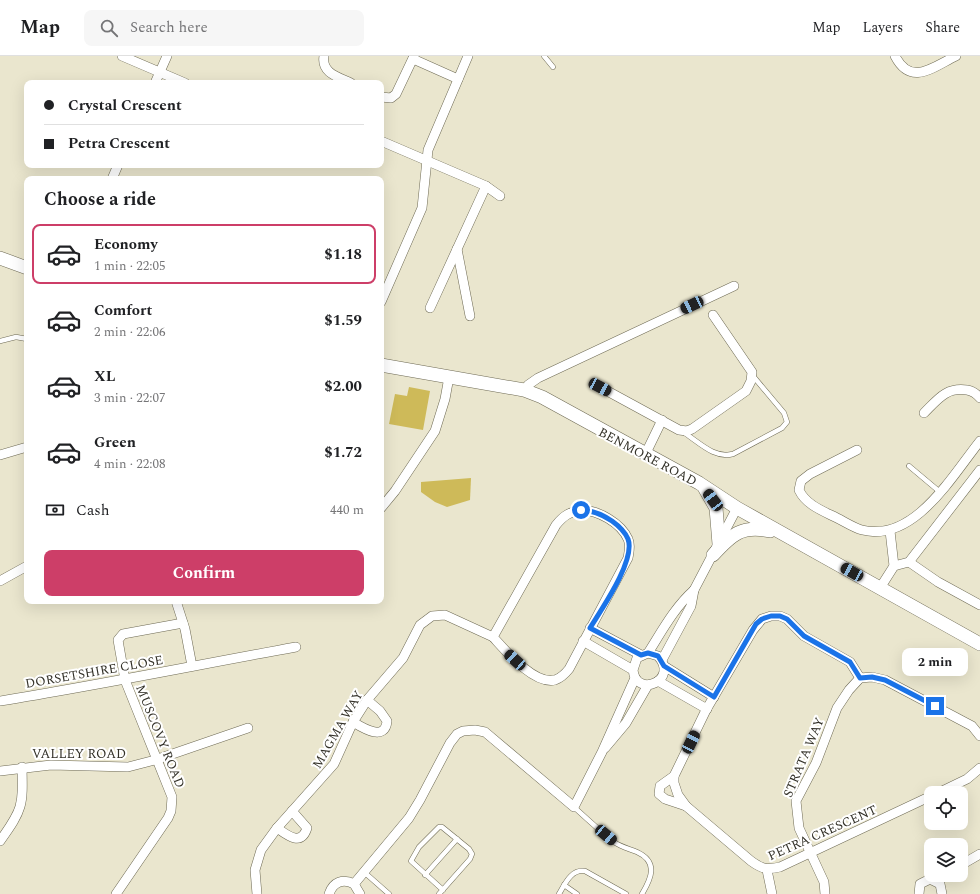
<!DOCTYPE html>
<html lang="en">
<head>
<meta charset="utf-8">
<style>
  :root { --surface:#fff; --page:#f6f6f6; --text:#202124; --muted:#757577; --line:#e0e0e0; --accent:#cd3e68 }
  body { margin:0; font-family:Spectral,serif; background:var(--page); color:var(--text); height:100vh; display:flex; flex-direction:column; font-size:15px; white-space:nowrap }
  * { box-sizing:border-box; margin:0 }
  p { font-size:13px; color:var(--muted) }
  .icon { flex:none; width:22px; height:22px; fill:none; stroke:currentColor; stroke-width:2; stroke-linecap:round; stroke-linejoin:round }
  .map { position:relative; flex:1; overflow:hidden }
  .sheet { position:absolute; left:24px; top:120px; width:360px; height:428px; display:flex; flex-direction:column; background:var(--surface); border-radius:8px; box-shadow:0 4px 16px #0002 }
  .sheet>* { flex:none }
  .banner { position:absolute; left:24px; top:24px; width:360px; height:88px; border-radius:8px; box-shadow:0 4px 16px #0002; display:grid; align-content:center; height:88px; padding:0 20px; background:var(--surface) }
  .buttons { position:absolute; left:924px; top:730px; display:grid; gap:8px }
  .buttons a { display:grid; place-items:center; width:44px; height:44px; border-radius:8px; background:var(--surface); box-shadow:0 4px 16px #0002; font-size:20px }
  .end { position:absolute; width:18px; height:18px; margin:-9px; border:5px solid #1a73e8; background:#fff; box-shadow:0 0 0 2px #fff }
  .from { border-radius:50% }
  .bubble { position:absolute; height:28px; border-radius:8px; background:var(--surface); box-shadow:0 4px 16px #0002; font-size:13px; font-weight:700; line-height:28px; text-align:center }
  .car { position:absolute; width:12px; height:24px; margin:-12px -6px; border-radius:5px; box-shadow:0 0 3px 1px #0007; background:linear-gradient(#222 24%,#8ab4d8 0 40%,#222 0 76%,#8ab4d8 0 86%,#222 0) }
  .banner b { display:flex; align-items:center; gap:14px; height:38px; font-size:15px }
  .banner b+b { border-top:1px solid var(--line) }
  .banner i { width:10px; height:10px; background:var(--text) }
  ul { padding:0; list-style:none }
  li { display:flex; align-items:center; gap:12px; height:60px; margin:0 8px 6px; padding:0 12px; border:2px solid transparent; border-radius:8px }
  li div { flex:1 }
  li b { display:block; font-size:15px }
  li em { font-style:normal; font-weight:700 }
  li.on { border-color:var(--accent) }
  li>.icon { width:36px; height:36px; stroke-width:1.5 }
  h2 { padding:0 20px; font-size:18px; line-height:48px }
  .pay { display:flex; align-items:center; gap:10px; height:44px; padding:0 20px; font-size:15px }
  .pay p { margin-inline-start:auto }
  .primary-button { display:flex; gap:8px; margin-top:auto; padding:8px 20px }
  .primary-button a { flex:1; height:46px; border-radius:8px; background:var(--accent); color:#fff; font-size:16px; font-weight:700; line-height:46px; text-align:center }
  header { display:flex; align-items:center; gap:24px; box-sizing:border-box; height:56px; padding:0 20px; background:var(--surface); border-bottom:1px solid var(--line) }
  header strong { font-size:19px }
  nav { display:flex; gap:22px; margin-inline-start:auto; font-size:14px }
  .search { width:280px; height:36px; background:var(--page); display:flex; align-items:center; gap:10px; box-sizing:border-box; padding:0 14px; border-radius:8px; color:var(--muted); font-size:15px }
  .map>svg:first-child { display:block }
  .building { fill:#ceba59 }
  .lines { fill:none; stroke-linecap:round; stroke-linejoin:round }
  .lane-casing { stroke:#6e6a54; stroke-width:5.5 }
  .street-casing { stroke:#6e6a54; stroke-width:10 }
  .secondary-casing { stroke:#6e6a54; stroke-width:14 }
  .lane { stroke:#fff; stroke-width:4.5 }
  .street { stroke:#fff; stroke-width:9 }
  .secondary { stroke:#fff; stroke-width:13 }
  .route { stroke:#1a73e8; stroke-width:5 }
  .labels { text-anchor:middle; stroke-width:4; stroke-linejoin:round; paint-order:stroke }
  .street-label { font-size:13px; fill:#333128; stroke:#fff }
</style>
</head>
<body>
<header>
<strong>Map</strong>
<div class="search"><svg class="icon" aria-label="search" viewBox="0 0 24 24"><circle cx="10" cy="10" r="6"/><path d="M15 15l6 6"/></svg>Search here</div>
<nav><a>Map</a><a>Layers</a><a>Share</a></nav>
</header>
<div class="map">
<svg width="980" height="838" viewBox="0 0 980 838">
  <rect width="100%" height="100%" fill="#eae6ce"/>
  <!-- building -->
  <g class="building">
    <polygon points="409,331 430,335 423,374 389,368 395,338 407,340"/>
    <polygon points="471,422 470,444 447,451 435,446 421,436 421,426"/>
  </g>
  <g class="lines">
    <!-- lane casing -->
    <g class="lane-casing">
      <g id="lane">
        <polyline points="544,0 553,11"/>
        <polyline points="0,285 16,281 27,283"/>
        <path d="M683 376C699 386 714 403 733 398L782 372 787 366 784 357 753 320"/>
        <polyline points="909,410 940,436"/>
        <path d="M574 751C587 763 600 775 614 786 621 791 630 793 637 796 659 806 651 823 642 838"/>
        <polyline points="364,816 389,838"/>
        <polyline points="425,819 457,783"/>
        <polyline points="564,829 577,838"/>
        <polyline points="439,838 470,803 472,798 469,793 442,771 439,771 419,791 411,805 443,834"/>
        <path d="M559 838C565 828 571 813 585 815L626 838"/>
      </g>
    </g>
    <!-- street casing -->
    <g class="street-casing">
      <g id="street">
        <polyline points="122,0 185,27"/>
        <path d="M324 0C321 17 338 21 351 27"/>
        <path d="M895 0C911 31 933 11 956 0"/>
        <polyline points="413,3 458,23"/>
        <polyline points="155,27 167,0"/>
        <polyline points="381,41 391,42 396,38 414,0"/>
        <polyline points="381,85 486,130 500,140"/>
        <polyline points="112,123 118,109"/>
        <polyline points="457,193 470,260"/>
        <polyline points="381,246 422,152 428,94 468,0"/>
        <polyline points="430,252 486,130"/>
        <polyline points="600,331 679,374 687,375 692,373 746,335 751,325 752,316 713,259"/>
        <polyline points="524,334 528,329 538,322 734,230"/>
        <path d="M924 357C938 343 946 331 967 334 973 335 976 337 980 342"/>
        <path d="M857 394 810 418 801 425 799 434C806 449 823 455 837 462 845 466 854 472 862 474 914 487 952 420 980 385"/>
        <polyline points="0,399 27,391"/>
        <polyline points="645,399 662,364"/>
        <polyline points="381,452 395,435 435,375 445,343 449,321"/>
        <path d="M581 454C598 454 621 467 628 483 631 489 629 496 628 502L569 613C565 618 561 622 555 624 534 629 505 594 493 581L556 469C564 459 570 456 581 454Z"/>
        <polyline points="909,506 938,526 980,549"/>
        <polyline points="894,510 909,506 980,414"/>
        <polyline points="0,525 27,510"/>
        <polyline points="880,532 894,510 890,475"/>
        <polyline points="176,545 185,573 192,610"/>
        <polyline points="590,572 641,599"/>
        <path d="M583 585 633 614C636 643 680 624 658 600L648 597 637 602 633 614"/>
        <path d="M648 597C662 575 674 552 694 534"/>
        <polyline points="662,604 691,550 694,534 737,452"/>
        <polyline points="664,610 714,641"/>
        <polyline points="658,625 707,653"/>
        <path d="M0 645C99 629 197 609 296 591"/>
        <path d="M353 666C363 672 385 686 387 665L380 655 367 644"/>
        <polyline points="605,692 626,667 648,629"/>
        <polyline points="0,715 51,709 128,711 155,704 248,672"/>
        <polyline points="674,720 660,730 659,738 665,743 686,750"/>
        <polyline points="938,737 967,723 980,712"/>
        <path d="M931 740 780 811C767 814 762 813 751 805L686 750 678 739 674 727V720L706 654 753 574 762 563 771 560H780L787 563 804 580 850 606 860 622 872 621 885 624 972 670 980 680"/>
        <path d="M277 772C287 779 301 791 307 772L292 755"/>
        <path d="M0 785C23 753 23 750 22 711"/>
        <polyline points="961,809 980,798"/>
        <polyline points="767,814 772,838"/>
        <polyline points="354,828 409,762 420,744 450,687 457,678 463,675 475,674 485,676 574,751 602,696 635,622"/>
        <polyline points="116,838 168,762 171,755 172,741 125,624 118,584 123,578 183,567"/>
        <polyline points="257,838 255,814 261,794 277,772 334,708 353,666 367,644 403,602 420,569 432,560 445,559 493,581"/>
        <path d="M329 838C333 826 343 822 354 828L360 838"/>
        <polyline points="825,838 824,826 799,772 796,745 816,707 837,652 849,634 860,622"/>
        <polyline points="919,838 920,828 930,823 940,828 942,838"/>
      </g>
    </g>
    <!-- secondary casing -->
    <g class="secondary-casing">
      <g id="secondary">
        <polyline points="0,202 27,212"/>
        <polyline points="381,309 524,334 542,341 699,427 737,452 980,588"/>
        <polyline points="705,433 716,452 719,488"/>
        <path d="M713 499C732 478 742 469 770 475"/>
      </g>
    </g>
    <!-- lane -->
    <use href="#lane" class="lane"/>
    <!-- street -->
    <use href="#street" class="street"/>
    <!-- secondary -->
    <use href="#secondary" class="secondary"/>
  </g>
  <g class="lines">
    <!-- route -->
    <path class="route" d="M581 454C593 454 603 459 612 465 619 470 625 476 628 483 636 504 601 554 590 572L641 599 648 597 658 600 664 610 714 641 756 568 762 563 771 560H780L787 563 804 580 850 606 860 622 872 621 885 624 935 650"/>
  </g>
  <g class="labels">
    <!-- street labels -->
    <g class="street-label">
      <text transform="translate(648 400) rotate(28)" y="5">BENMORE ROAD</text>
      <text transform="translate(94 615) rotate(-10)" y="5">DORSETSHIRE CLOSE</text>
      <text transform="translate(337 673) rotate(-60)" y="5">MAGMA WAY</text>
      <text transform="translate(161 680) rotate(68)" y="5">MUSCOVY ROAD</text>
      <text x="79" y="702">VALLEY ROAD</text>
      <text transform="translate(803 701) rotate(-67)" y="5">STRATA WAY</text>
      <text transform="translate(822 776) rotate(-24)" y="5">PETRA CRESCENT</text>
    </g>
  </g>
</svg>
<div class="buttons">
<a><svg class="icon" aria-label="locate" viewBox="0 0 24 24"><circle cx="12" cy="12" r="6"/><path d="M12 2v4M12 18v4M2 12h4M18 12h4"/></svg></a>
<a><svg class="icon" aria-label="layers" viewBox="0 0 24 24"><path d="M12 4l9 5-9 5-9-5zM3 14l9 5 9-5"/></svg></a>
</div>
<i class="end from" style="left:581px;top:454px"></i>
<i class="end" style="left:935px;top:650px"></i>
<div class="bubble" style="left:902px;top:592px;width:66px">2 min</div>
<i class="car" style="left:692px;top:249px;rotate:245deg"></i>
<i class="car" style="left:600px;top:331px;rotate:118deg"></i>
<i class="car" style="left:713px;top:444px;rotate:323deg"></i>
<i class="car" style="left:852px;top:516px;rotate:299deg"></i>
<i class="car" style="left:515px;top:604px;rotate:312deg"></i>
<i class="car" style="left:691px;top:686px;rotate:26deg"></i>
<i class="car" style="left:606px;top:779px;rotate:130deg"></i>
<div class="banner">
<b><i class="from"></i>Crystal Crescent</b>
<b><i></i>Petra Crescent</b>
</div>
<section class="sheet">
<h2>Choose a ride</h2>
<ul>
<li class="on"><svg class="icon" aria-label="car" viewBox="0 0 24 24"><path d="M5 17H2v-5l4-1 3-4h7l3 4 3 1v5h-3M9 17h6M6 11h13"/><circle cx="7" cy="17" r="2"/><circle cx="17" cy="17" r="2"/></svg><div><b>Economy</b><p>1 min · 22:05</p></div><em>$1.18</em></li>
<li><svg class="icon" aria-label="car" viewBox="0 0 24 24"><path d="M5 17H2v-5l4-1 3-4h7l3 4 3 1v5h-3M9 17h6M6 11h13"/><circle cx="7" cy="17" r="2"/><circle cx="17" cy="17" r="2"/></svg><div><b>Comfort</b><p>2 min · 22:06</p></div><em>$1.59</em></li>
<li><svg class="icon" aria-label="car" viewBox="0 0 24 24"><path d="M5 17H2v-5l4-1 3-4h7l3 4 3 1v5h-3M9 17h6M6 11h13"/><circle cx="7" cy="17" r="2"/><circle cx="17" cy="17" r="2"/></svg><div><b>XL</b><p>3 min · 22:07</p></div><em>$2.00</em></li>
<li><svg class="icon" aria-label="car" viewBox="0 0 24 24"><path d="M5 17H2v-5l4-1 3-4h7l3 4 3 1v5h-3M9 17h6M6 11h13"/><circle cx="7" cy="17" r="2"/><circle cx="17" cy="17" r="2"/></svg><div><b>Green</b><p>4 min · 22:08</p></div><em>$1.72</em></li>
</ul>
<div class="pay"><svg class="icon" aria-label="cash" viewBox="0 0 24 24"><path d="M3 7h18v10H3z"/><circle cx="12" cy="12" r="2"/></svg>Cash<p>440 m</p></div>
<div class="primary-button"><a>Confirm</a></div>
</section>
</div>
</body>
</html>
